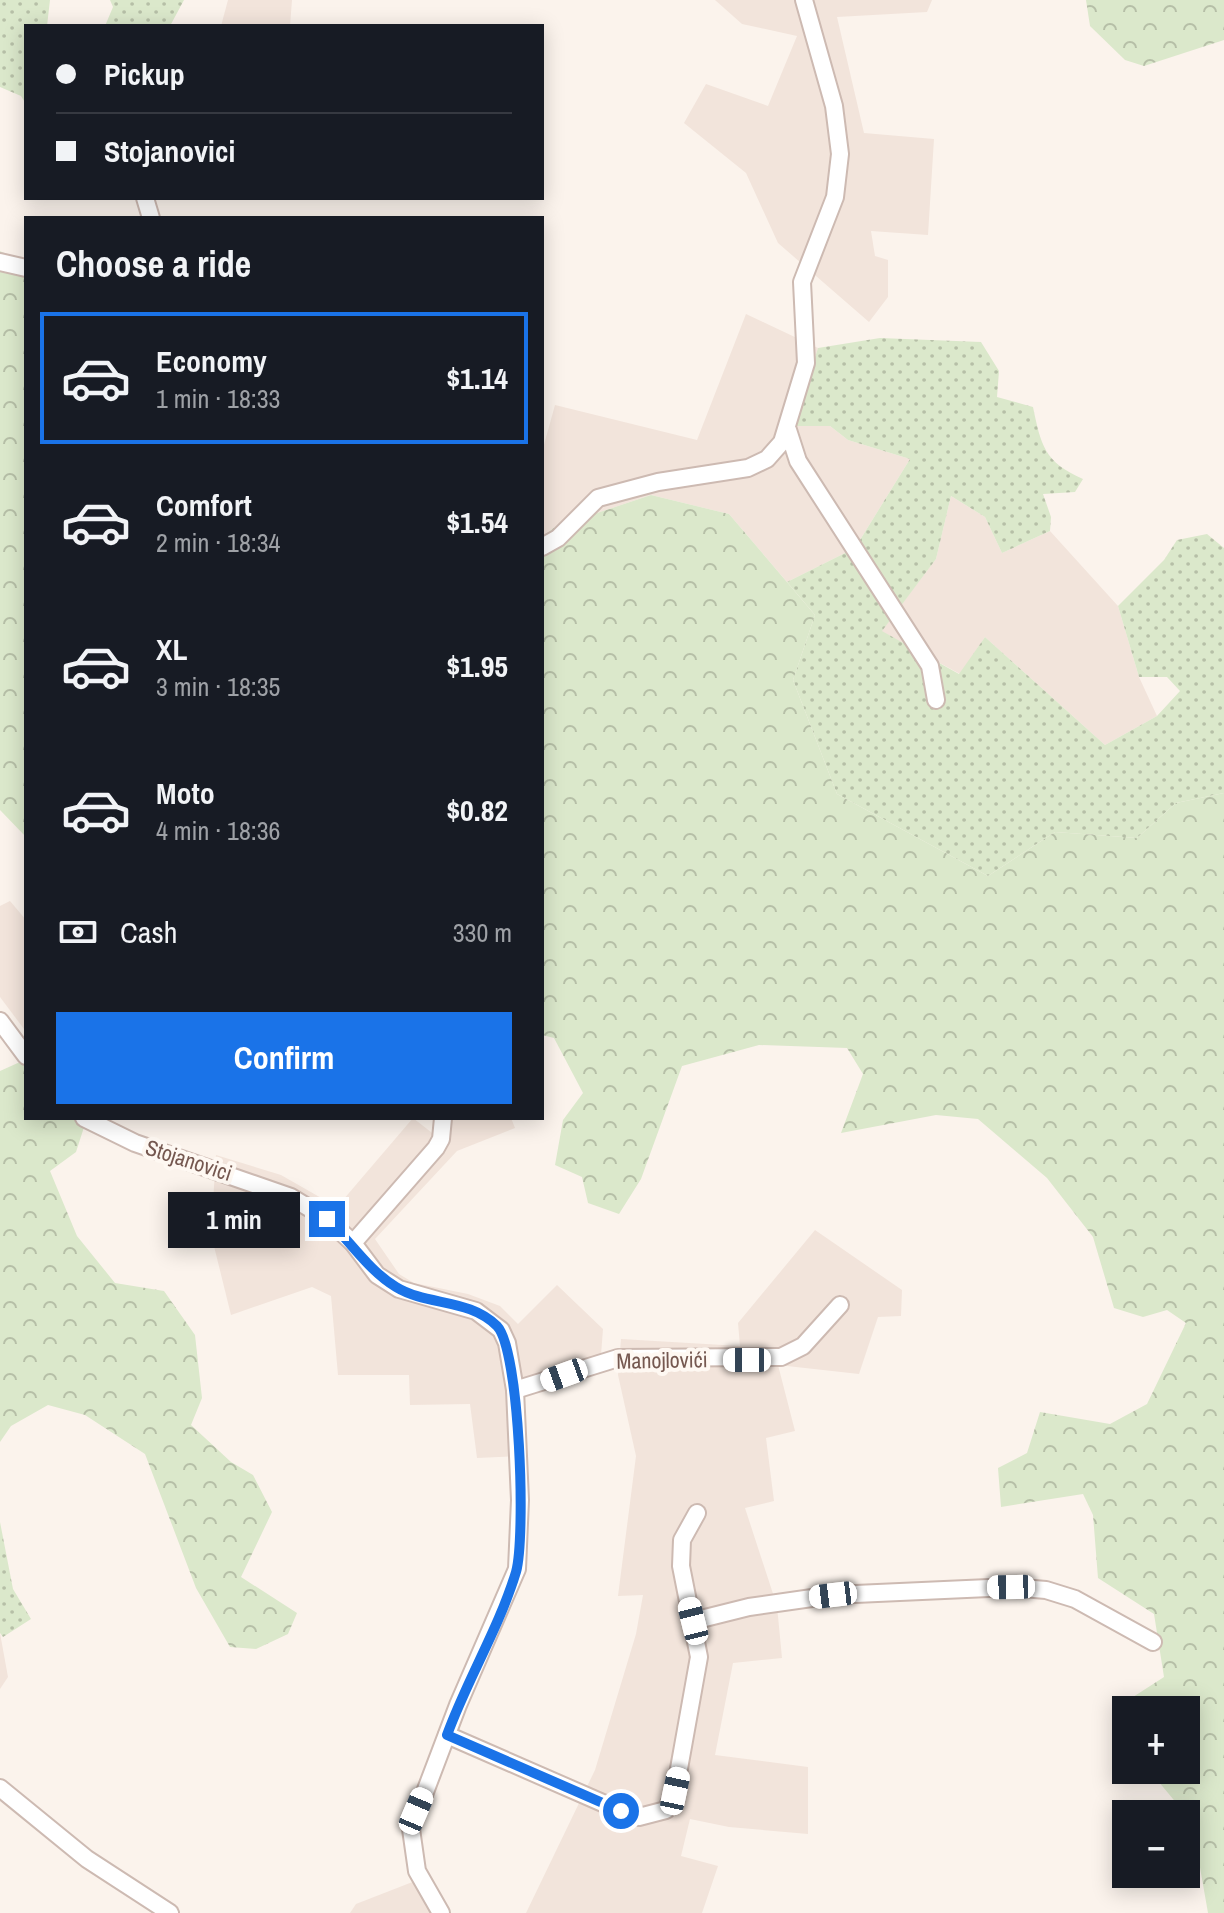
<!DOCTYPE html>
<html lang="en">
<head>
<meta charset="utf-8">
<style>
  :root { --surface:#171b24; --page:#242831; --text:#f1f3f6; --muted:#9ea1a6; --line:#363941; --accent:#1a73e8 }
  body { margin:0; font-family:"Archivo Narrow",sans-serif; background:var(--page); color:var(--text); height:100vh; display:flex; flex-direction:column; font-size:30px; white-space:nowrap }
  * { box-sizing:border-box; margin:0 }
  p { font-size:26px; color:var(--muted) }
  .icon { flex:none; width:44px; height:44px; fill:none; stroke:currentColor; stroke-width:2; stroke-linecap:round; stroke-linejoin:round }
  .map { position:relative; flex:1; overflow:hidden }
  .drawer { position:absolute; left:24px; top:216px; width:520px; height:904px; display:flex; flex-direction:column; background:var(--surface); border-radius:0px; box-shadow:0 4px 20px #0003 }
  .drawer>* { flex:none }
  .banner { position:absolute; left:24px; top:24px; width:520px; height:176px; border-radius:0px; box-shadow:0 4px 20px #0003; display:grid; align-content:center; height:176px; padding:0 32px; background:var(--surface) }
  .controls { position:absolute; left:1112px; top:1696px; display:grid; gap:16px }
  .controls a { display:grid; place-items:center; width:88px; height:88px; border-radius:0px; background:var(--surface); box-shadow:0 4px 20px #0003; font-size:40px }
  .end { position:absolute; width:36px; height:36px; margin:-18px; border:10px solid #1a73e8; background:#fff; box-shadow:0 0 0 4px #fff }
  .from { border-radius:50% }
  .bubble { position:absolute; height:56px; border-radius:0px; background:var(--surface); box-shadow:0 4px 20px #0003; font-size:26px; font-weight:700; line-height:56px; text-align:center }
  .car { position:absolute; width:24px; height:48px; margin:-24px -12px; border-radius:10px; box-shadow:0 0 6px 2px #0007; background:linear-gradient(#fff 24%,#345 0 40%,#fff 0 76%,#345 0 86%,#fff 0) }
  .banner b { display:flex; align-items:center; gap:28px; height:76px; font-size:30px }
  .banner b+b { border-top:2px solid var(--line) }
  .banner i { width:20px; height:20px; background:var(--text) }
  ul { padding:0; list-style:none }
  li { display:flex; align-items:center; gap:24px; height:132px; margin:0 16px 12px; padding:0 16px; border:4px solid transparent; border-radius:0px }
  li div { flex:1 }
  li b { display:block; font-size:30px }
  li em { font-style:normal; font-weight:700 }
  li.selected { border-color:var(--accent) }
  li>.icon { width:72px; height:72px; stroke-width:1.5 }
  h2 { padding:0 32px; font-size:36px; line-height:96px }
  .pay { display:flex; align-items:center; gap:20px; height:88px; padding:0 32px; font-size:30px }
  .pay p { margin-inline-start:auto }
  .cta { display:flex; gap:16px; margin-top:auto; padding:16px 32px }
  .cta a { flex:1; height:92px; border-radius:0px; background:var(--accent); color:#fff; font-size:32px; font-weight:700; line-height:92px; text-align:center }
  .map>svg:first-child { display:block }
  .residential { fill:#f2e4db }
  .green { fill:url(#green-dots) }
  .forest { fill:url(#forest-crowns) }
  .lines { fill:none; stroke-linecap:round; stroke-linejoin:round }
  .minor-casing { stroke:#cdbab2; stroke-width:20 }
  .minor { stroke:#fff; stroke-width:16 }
  .route { stroke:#1a73e8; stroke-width:10 }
  .labels { text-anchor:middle; stroke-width:8; stroke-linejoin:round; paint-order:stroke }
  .street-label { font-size:22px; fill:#755850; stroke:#fef8f2 }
</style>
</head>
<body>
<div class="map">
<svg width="1224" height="1913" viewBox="0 0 1224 1913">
  <defs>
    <pattern id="green-dots" width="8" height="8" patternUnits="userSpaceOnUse" patternTransform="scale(2)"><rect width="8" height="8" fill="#dbe8cb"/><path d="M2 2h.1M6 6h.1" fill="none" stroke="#b6bfa7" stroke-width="1.8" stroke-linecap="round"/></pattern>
    <pattern id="forest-crowns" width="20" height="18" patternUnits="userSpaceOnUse" patternTransform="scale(2)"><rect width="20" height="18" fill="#dbe8cb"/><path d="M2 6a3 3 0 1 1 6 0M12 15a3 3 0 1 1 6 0" fill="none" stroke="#b6bfa7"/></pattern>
  </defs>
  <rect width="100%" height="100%" fill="#fbf3ec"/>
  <!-- residential -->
  <g class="residential">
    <polygon points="228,0 292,0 290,26 221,26"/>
    <polygon points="715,0 932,0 927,12 837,17 864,133 934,139 928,235 871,231 875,256 888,260 888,297 869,322 778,243 746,173 684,123 706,84 768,106 797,36 742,24"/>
    <polygon points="746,314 818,348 794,426 830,426 848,440 910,459 855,548 787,582 729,514 651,495 555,527 542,537 542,452 555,405 697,440"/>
    <polygon points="951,496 985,517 1002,553 1050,531 1118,606 1139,677 1157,716 1105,745 985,637 960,674 881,631 936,559"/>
    <polygon points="10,901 26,920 24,1029 0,997 0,906"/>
    <polygon points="413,1118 436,1136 444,1118 511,1118 515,1128 457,1151 375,1239 399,1274 414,1283 468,1294 500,1306 518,1324 557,1285 603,1329 601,1355 518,1385 519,1456 477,1458 470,1404 410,1405 409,1375 338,1375 331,1296 312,1287 231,1315 211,1234 216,1155 281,1175 337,1207"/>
    <polygon points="815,1230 902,1290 901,1316 878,1317 859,1374 778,1365 795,1431 766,1438 774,1501 745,1508 777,1606 782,1658 733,1663 715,1755 808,1767 808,1834 729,1827 690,1819 681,1856 718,1866 702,1913 526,1913 595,1770 636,1634 643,1595 618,1596 636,1456 618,1375 621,1339 740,1346 738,1323"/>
    <polygon points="0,1633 8,1677 0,1689"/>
    <polygon points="415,1881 440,1913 350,1913 356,1904"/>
  </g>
  <!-- green -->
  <g class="green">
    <polygon points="0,0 50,0 47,26 26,26 26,104 21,96 0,87"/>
    <polygon points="110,0 184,0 170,26 105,26 113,7"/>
    <path d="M880 338 981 342 999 371 997 397 1033 407C1041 445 1044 462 1083 479L1075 492 1043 494 1051 517 1050 531 1002 553 985 517 951 496 936 559 882 631 959 674 985 637 1105 745 1157 716 1180 691 1167 677H1139L1118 606 1164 560 1177 540 1207 534 1224 548V793L1176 803 1137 838 1055 832 988 876 837 794 793 680 815 615 787 582 855 548 910 459 848 440 830 426H793L818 348Z"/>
    <polygon points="0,1522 13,1589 31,1619 3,1637 0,1633"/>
  </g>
  <!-- forest -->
  <g class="forest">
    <polygon points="1086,0 1224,0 1224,40 1144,66 1125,60 1090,26"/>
    <polygon points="0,251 26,264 26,837 0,810"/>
    <polygon points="651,495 729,514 815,615 793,680 837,794 988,876 1055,832 1137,838 1176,803 1224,793 1224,1913 1208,1913 1192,1822 1149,1770 1186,1770 1186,1710 1130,1710 1133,1697 1164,1677 1154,1614 1098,1578 1093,1515 1083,1494 1001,1507 998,1468 1027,1453 1040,1412 1110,1424 1147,1404 1186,1323 1167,1310 1143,1317 1114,1308 1093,1237 1047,1178 978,1119 936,1115 841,1133 863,1074 847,1048 759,1045 682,1066 641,1179 619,1214 588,1203 582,1177 555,1165 563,1120 583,1093 554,1038 542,1035 542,537 555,527"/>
    <polygon points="20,1062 26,1068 26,1118 81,1118 86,1121 76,1152 50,1171 77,1236 115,1283 164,1291 195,1335 202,1398 191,1425 231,1462 253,1475 272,1512 241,1577 297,1613 288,1634 256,1649 230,1647 196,1588 145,1454 85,1415 48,1405 11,1426 0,1442 0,1071"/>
  </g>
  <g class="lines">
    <!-- minor casing -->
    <g class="minor-casing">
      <g id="minor">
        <polyline points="145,198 151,218"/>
        <polyline points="0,262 26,268"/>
        <polyline points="788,430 798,461 930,666 936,700"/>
        <polyline points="542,547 558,538 598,498 658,482 748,468 767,459 782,442 806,363 802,282 835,197 840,154 834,106 804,0"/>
        <polyline points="0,1021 26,1056"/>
        <polyline points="84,1118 135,1143 291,1197 327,1219 353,1243 377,1275 399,1289 476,1311 501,1330 507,1343 515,1390 520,1500 517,1569 458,1705 411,1829 417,1871 441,1913"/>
        <polyline points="353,1243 436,1148 441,1139 443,1118"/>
        <polyline points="515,1390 618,1358 781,1357 803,1346 840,1305"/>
        <polyline points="693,1621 749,1607 833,1595 1011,1587 1046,1590 1075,1599 1153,1642"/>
        <polyline points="447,1735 621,1811 639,1817 666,1810 675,1791 699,1657 681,1566 682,1540 697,1513"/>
        <polyline points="0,1788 87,1859 170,1913"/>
      </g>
    </g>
    <!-- minor -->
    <use href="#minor" class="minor"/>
  </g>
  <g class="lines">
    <!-- route -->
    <path class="route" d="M327 1219C350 1241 369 1271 396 1287 427 1306 469 1298 497 1326 520 1350 526 1537 516 1572 499 1628 467 1680 447 1735L621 1811"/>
  </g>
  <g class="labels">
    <!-- street labels -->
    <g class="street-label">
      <text transform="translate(189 1160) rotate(18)" y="8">Stojanovici</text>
      <text transform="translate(662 1360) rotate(-1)" y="8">Manojlovići</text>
    </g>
  </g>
</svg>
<div class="controls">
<a>+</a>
<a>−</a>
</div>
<i class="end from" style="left:621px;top:1811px"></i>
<i class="end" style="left:327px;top:1219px"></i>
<div class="bubble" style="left:168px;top:1192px;width:132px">1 min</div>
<i class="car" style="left:747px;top:1360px;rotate:270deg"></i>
<i class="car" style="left:564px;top:1375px;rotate:250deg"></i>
<i class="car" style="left:1011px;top:1587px;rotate:269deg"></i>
<i class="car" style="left:833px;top:1595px;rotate:263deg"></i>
<i class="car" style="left:693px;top:1621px;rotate:346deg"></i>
<i class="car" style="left:675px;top:1791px;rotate:12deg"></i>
<i class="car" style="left:416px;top:1811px;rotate:23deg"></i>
<div class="banner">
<b><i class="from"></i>Pickup</b>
<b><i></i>Stojanovici</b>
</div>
<section class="drawer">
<h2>Choose a ride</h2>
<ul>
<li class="selected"><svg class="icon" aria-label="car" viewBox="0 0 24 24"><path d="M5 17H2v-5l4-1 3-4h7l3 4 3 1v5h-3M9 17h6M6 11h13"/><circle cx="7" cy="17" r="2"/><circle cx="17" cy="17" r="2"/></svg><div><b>Economy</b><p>1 min · 18:33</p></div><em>$1.14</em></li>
<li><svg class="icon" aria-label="car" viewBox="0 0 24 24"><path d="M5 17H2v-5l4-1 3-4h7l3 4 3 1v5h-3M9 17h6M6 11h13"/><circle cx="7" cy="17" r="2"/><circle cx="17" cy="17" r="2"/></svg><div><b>Comfort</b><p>2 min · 18:34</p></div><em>$1.54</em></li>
<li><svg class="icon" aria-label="car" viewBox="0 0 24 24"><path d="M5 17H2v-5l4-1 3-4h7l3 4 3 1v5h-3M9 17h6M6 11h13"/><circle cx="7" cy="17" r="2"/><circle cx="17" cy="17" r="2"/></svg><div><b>XL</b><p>3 min · 18:35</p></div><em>$1.95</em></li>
<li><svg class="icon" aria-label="car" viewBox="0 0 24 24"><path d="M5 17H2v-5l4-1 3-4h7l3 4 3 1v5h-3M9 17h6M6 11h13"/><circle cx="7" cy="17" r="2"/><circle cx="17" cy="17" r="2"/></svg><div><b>Moto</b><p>4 min · 18:36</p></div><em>$0.82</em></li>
</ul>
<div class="pay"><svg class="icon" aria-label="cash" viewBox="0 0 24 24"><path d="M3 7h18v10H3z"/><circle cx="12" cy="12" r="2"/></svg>Cash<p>330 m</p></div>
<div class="cta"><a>Confirm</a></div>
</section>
</div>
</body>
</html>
